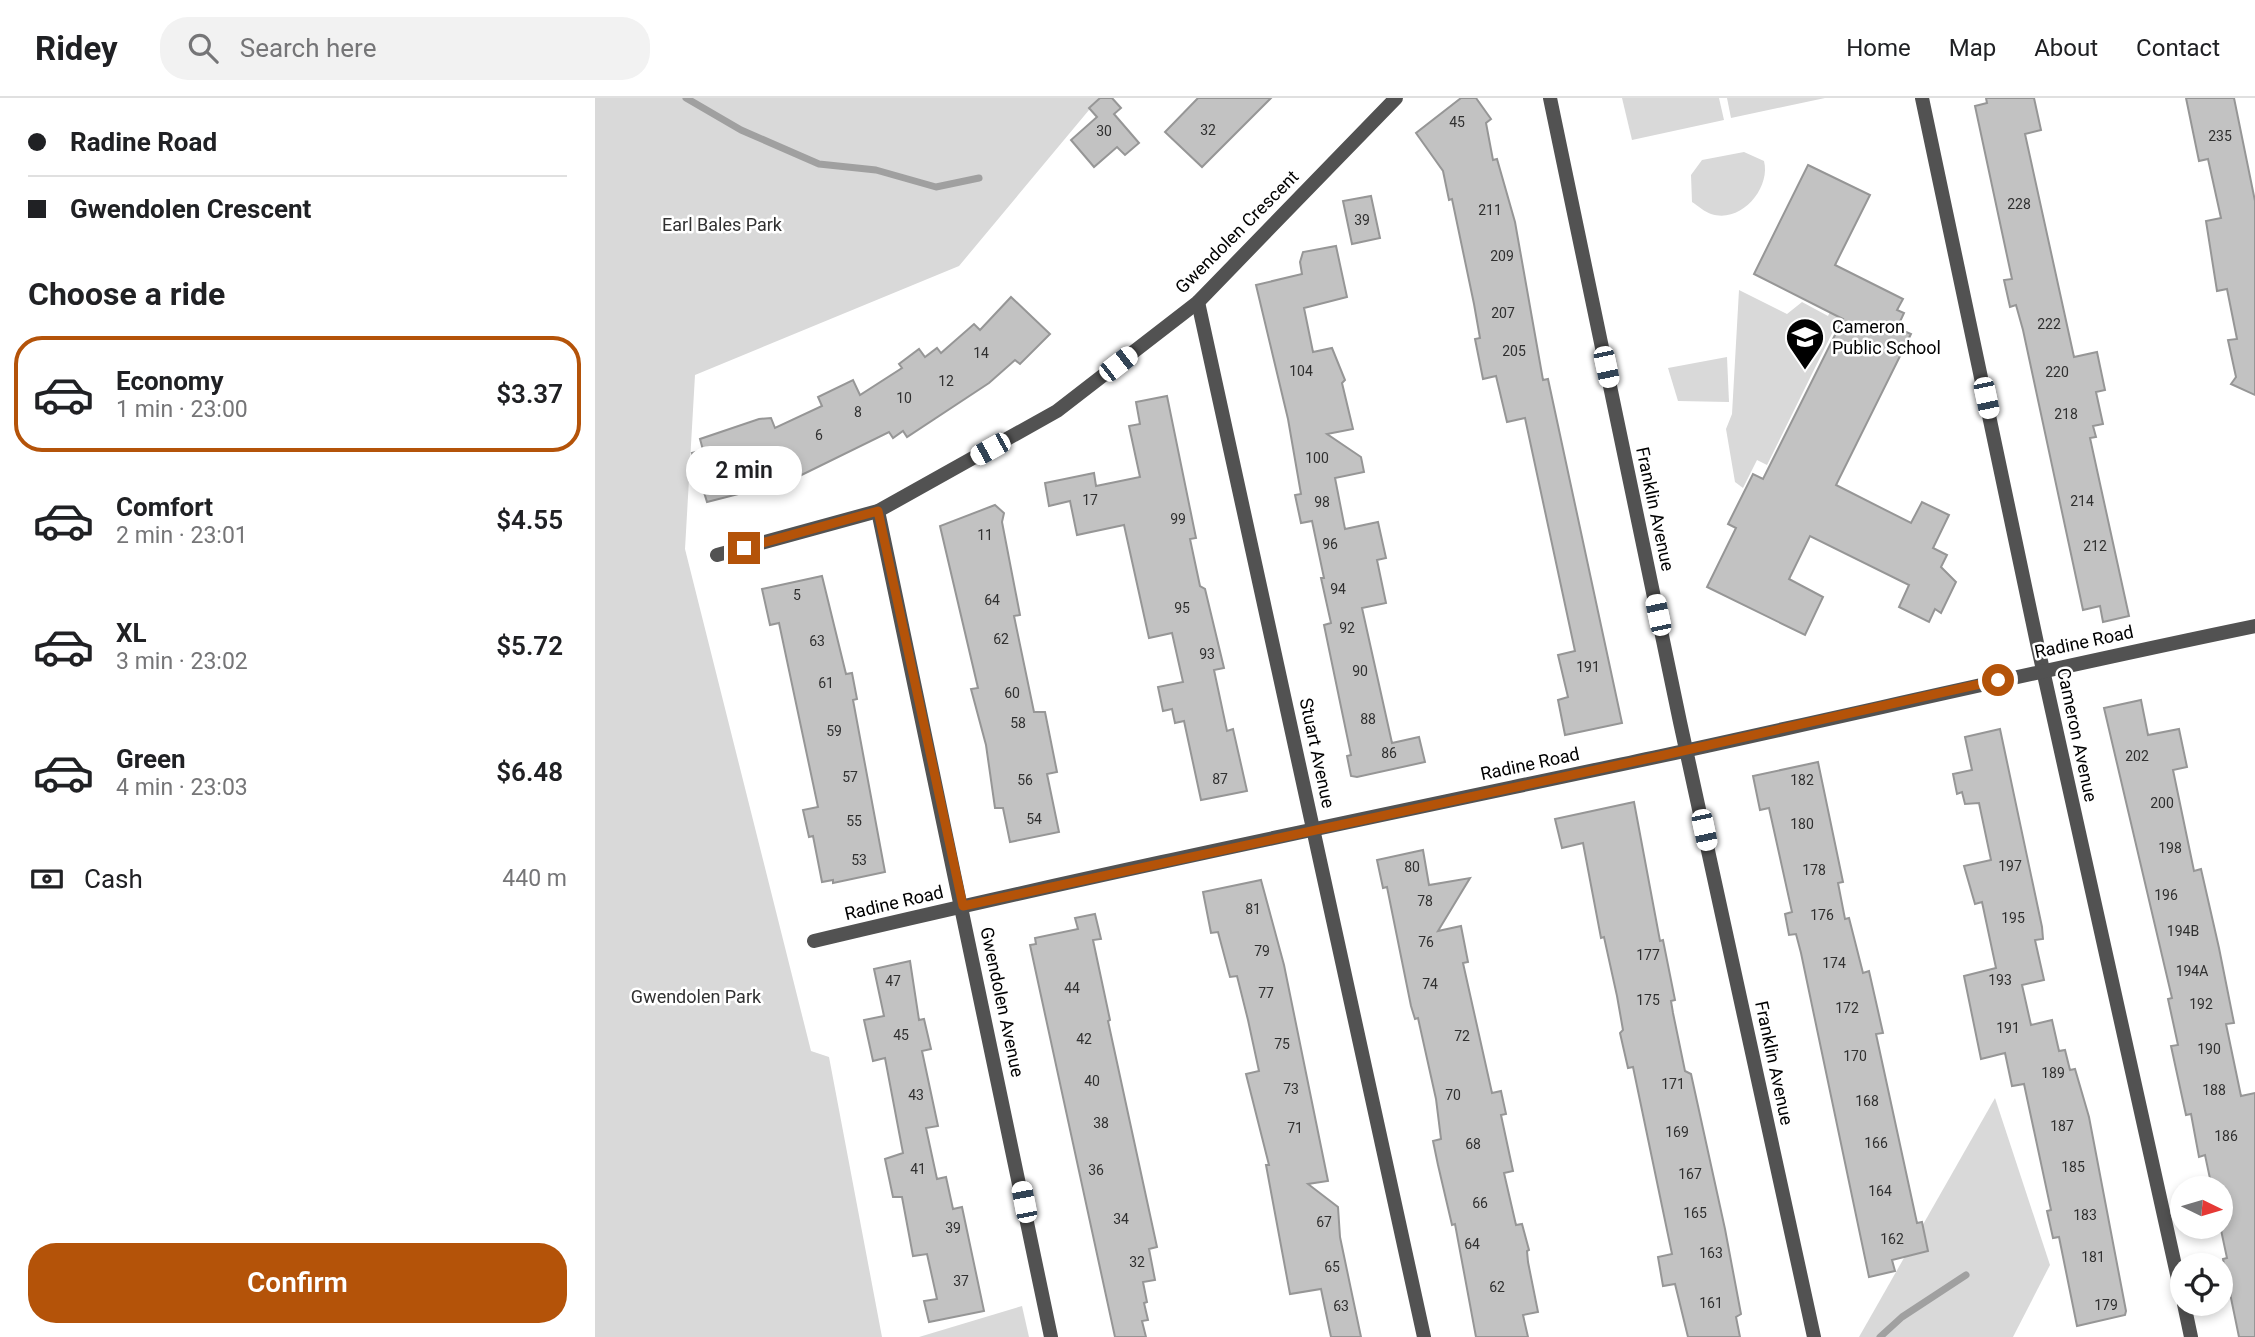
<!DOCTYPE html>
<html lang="en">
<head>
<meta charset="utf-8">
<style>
  :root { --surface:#fff; --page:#f2f2f2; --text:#202124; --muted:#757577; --line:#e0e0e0; --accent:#b45309 }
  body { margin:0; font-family:Roboto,sans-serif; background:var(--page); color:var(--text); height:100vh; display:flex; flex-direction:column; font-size:26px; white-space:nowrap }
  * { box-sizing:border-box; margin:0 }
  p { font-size:23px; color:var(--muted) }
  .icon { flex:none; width:38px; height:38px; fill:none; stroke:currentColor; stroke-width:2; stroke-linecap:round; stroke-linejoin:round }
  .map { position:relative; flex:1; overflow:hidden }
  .details { display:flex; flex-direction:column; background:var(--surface); width:595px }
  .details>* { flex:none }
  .top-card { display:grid; align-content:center; height:154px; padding:0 28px; background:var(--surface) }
  .needle { width:46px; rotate:95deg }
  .tools { position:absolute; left:1575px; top:1078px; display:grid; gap:14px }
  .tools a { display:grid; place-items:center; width:63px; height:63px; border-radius:50%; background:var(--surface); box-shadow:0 4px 10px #0003; font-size:35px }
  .end { position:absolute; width:32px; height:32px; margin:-16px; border:9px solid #b45309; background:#fff; box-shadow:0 0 0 4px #fff }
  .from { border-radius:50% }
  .bubble { position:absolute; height:49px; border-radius:24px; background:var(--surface); box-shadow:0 4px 10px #0003; font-size:23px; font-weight:600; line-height:49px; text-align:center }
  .car { position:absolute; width:21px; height:42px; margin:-21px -10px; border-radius:9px; box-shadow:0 0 5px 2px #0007; background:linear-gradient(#fff 24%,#345 0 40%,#fff 0 76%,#345 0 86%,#fff 0) }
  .top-card b { display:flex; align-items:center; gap:24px; height:66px; font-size:26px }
  .top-card b+b { border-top:2px solid var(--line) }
  .top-card i { width:18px; height:18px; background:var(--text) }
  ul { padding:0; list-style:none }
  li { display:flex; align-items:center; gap:21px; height:116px; margin:0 14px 10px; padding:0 14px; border:4px solid transparent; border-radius:28px }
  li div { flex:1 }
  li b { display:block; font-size:26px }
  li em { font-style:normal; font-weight:600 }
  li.active { border-color:var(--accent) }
  li>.icon { width:63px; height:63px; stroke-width:1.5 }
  h2 { padding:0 28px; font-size:32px; line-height:84px }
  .pay { display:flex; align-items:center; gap:18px; height:77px; padding:0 28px; font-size:26px }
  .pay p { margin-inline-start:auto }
  .action { display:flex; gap:14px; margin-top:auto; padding:14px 28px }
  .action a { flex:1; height:80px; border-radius:28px; background:var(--accent); color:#fff; font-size:28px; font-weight:600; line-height:80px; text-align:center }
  header { display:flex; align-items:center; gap:42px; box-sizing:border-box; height:98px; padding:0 35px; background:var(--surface); border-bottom:2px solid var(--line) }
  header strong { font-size:33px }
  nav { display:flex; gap:38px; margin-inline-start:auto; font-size:24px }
  .search { width:490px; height:63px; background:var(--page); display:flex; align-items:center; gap:18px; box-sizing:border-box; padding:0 24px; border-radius:28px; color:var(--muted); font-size:26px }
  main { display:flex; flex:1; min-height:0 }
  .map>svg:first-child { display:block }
  .green { fill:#d9d9d9 }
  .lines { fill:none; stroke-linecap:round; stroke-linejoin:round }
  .stream { stroke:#a0a0a0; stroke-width:7 }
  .building { fill:#c2c2c2; stroke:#969696; stroke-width:2 }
  .minor { stroke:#525252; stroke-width:14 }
  .route { stroke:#b45309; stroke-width:9 }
  .labels { text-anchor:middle; stroke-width:5; stroke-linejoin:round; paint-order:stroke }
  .number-label { font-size:14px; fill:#303030 }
  .park-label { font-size:18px; fill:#303030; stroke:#fff }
  .street-label { font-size:18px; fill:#000; stroke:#fff }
  .poi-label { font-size:18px; fill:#000; stroke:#fff; text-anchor:start }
</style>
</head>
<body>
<header>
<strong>Ridey</strong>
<div class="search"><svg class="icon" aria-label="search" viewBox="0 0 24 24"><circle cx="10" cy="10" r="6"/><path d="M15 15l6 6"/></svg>Search here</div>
<nav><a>Home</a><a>Map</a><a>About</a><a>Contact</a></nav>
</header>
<main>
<section class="details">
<div class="top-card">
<b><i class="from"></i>Radine Road</b>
<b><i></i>Gwendolen Crescent</b>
</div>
<h2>Choose a ride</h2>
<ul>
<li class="active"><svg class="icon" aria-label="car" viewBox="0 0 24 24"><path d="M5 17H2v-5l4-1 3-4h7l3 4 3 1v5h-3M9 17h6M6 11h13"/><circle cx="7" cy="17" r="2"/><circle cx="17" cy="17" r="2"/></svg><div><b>Economy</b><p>1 min · 23:00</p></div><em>$3.37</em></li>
<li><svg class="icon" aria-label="car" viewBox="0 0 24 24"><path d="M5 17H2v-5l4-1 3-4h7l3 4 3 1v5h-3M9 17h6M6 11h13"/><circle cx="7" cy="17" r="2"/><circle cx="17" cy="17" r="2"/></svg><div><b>Comfort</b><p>2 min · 23:01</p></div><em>$4.55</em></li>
<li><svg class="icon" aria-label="car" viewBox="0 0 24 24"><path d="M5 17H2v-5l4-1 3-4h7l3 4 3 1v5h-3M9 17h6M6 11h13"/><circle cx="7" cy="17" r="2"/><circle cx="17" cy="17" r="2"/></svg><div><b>XL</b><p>3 min · 23:02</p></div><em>$5.72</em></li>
<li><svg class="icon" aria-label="car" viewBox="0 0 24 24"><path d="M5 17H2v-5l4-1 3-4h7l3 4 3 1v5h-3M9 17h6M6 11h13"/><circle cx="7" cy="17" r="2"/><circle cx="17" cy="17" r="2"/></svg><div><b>Green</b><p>4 min · 23:03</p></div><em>$6.48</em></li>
</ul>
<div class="pay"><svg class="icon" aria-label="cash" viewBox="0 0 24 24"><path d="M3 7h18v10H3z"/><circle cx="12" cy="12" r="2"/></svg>Cash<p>440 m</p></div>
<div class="action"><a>Confirm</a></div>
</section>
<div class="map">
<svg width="1660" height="1239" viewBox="0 0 1660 1239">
  <rect width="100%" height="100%" fill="#fff"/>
  <!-- green -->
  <g class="green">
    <polygon points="0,0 504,0 364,168 100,277 90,451 216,953 234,959 287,1239 0,1239"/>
    <polygon points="1027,0 1124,0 1129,22 1037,42"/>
    <polygon points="1132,0 1230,0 1136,20"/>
    <path d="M1149 54 1169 63C1176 90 1146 126 1116 116 1110 114 1103 108 1097 104L1096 77 1107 62Z"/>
    <polygon points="1144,192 1192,216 1207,204 1233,218 1241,201 1251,207 1172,367 1162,362 1148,390 1140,384 1131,331 1137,316"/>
    <polygon points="1132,259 1134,304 1083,303 1073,270"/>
    <polygon points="1400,1000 1455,1167 1418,1239 1264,1239"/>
    <polygon points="427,1208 434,1239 324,1239"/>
  </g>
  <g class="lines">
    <!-- stream -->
    <g class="stream">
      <polyline points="91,0 146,32 224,66 281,72 341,89 384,80"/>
      <polyline points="1285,1239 1307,1219 1371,1177"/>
    </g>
  </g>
  <!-- building -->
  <g class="building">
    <polygon points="505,0 517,0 526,10 519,16 544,45 530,57 522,49 499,69 476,42 502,19 494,10"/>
    <polygon points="603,0 676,0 607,69 570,34"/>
    <polygon points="866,0 881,0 896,21 891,25 898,62 902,61 920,124 948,282 953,281 1027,625 970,637 963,602 973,599 963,557 980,553 930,320 912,324 901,278 888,281 880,241 885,240 879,206 857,101 854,102 848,73 821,35"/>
    <polygon points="1391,0 1439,0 1446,32 1430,36 1479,259 1502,254 1510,292 1501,294 1508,326 1498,328 1501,339 1495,340 1534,518 1508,524 1505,508 1488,512 1428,232 1421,207 1415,209 1409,182 1417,181 1380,8 1392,5"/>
    <polygon points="1591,0 1639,0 1660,103 1660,297 1636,286 1641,279 1633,242 1642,241 1632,191 1622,193 1611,123 1626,120 1613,61 1604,63"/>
    <polygon points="1213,67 1275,97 1240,167 1308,201 1302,212 1309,215 1302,230 1316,236 1241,387 1316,425 1327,404 1354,417 1338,450 1352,457 1346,469 1361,484 1346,515 1340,511 1334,524 1304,509 1314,487 1215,438 1194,481 1228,499 1210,537 1112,489 1141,430 1133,426 1158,376 1168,381 1248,221 1159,176"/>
    <polygon points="776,98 785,140 757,146 748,103"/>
    <polygon points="741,148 752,199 709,210 718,254 737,250 750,282 747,285 758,331 732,336 766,359 769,374 740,380 750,431 783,424 791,460 782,462 791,505 767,510 797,645 824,639 830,664 762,679 756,678 752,658 756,657 729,527 736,525 726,480 729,480 717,423 706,425 700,397 706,396 693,321 661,187 707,176 705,164 708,154"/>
    <polygon points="416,199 455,236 425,266 420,262 394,285 312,339 308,333 298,340 294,334 180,390 179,387 112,404 97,355 108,352 105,341 164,321 176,320 180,330 227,308 223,299 258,282 265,297 307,270 304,266 324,251 330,259 342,250 346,255 379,226 385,232"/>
    <polygon points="572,298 601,440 595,441 605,488 610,491 629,570 619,572 632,633 638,631 652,693 606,702 589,623 580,625 577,611 568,613 563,589 588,584 577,535 554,540 529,427 482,437 475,403 454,408 450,385 499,375 501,388 545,379 534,328 545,326 541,304"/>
    <polygon points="400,407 409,415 407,424 425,517 419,518 439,614 450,614 462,674 452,676 464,734 415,744 408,710 400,710 391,647 376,591 383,590 345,428"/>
    <polygon points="227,478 251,576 257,575 262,601 258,602 290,774 238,785 238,782 227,784 218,738 214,739 208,712 223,709 184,525 175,527 167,491"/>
    <polygon points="1546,602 1553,637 1584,631 1592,669 1578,672 1599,773 1606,771 1624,850 1639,925 1631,926 1646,998 1660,995 1660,1239 1644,1239 1628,1161 1632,1160 1626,1132 1626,1090 1617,1090 1610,1057 1604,1059 1596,1016 1591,1017 1576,948 1583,947 1573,901 1577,900 1509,610"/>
    <polygon points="1405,631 1447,829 1448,841 1440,842 1449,882 1427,887 1436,927 1457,922 1464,953 1470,952 1475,972 1480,971 1494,1019 1531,1213 1530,1217 1482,1228 1464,1139 1458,1140 1452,1113 1456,1112 1429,986 1417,988 1410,955 1386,961 1369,878 1401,870 1387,804 1380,806 1369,768 1396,762 1384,705 1370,706 1367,694 1362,696 1358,676 1377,672 1370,639"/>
    <polygon points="1223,664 1248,784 1243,785 1250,821 1254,820 1268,875 1274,873 1288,935 1281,936 1322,1125 1327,1124 1333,1153 1297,1162 1300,1173 1274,1179 1206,855 1201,836 1194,837 1190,816 1197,814 1174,710 1165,712 1158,678"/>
    <polygon points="1039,704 1065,843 1068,842 1080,902 1076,903 1078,915 1090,973 1096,976 1130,1131 1146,1216 1141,1219 1145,1239 1093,1239 1080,1186 1068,1188 1063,1159 1077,1156 1038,969 1033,970 1025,935 1028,932 1022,898 1009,839 1006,840 988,745 967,750 960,721"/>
    <polygon points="828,752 834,787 875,780 843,833 866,828 873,864 868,865 897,995 906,993 911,1016 906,1017 918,1073 909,1075 921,1127 927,1126 934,1152 932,1153 933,1164 943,1214 928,1217 933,1239 881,1239 860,1126 857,1127 843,1067 838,1043 846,1041 841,1001 823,920 820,921 816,908 792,789 788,790 782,762"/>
    <polygon points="666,782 689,867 733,1083 713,1086 743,1109 745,1139 766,1239 736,1239 726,1191 695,1196 671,1067 674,1067 651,976 664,973 653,922 642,878 635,879 623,834 616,835 608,794"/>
    <polygon points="500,816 506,841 498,842 515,922 513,923 562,1149 554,1151 560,1182 548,1184 552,1204 549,1205 553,1222 547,1223 551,1239 520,1239 435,847 441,846 440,840 483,831 480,820"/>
    <polygon points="315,863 324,922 329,921 336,951 327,953 343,1028 331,1030 342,1081 351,1079 358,1111 367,1109 389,1213 334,1224 329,1203 342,1201 332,1156 318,1158 307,1099 298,1099 290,1061 308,1055 290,960 278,963 269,922 289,918 279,871"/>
  </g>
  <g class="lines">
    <!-- minor -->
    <g class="minor">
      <polyline points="955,0 1085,624 1219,1239"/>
      <polyline points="1327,0 1442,545 1587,1199"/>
      <polyline points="603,204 829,1239"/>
      <polyline points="283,413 456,1239"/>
      <polyline points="122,457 283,413 462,313 603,204 801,0"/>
      <path d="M219 843C500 776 783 718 1066 658 1264 615 1461 569 1660 528"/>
      <polyline points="1589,1206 1596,1239"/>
    </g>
  </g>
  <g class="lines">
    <!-- route -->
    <polyline class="route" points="149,450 283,413 368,808 1065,658 1403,582"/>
  </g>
  <!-- icons -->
  <defs>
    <g id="school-pin" transform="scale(2.0125)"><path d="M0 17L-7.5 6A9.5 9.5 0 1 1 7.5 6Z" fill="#000" stroke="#fff"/><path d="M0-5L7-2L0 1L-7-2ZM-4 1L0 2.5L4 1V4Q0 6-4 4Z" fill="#fff"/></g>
  </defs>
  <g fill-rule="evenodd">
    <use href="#school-pin" x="1210" y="239"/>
  </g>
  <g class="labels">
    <!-- number labels -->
    <g class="number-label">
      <text x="862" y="29">45</text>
      <text x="613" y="37">32</text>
      <text x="509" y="38">30</text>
      <text x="1625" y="43">235</text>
      <text x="1424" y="111">228</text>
      <text x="895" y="117">211</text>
      <text x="767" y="127">39</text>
      <text x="907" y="163">209</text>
      <text x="908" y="220">207</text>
      <text x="1454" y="231">222</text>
      <text x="919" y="258">205</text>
      <text x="386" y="260">14</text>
      <text x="706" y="278">104</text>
      <text x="1462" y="279">220</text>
      <text x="351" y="288">12</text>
      <text x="309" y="305">10</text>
      <text x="263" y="319">8</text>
      <text x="1471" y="321">218</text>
      <text x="224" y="342">6</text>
      <text x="722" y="365">100</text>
      <text x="495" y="407">17</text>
      <text x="1487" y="408">214</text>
      <text x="727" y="409">98</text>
      <text x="583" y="426">99</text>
      <text x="390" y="442">11</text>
      <text x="735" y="451">96</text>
      <text x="1500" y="453">212</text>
      <text x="743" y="496">94</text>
      <text x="202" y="502">5</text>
      <text x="397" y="507">64</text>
      <text x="587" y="515">95</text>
      <text x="752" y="535">92</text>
      <text x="406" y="546">62</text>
      <text x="222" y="548">63</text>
      <text x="612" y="561">93</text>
      <text x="993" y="574">191</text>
      <text x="765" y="578">90</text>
      <text x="231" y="590">61</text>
      <text x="417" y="600">60</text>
      <text x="773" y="626">88</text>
      <text x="423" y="630">58</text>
      <text x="239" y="638">59</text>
      <text x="794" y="660">86</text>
      <text x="1542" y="663">202</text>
      <text x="255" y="684">57</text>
      <text x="625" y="686">87</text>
      <text x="430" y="687">56</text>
      <text x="1207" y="687">182</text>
      <text x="1567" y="710">200</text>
      <text x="439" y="726">54</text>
      <text x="259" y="728">55</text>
      <text x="1207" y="731">180</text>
      <text x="1575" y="755">198</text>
      <text x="264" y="767">53</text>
      <text x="1415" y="773">197</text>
      <text x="817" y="774">80</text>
      <text x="1219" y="777">178</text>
      <text x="1571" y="802">196</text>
      <text x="830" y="808">78</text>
      <text x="658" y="816">81</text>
      <text x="1227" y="822">176</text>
      <text x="1418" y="825">195</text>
      <text x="1588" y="838">194B</text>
      <text x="831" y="849">76</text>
      <text x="667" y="858">79</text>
      <text x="1053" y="862">177</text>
      <text x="1239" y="870">174</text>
      <text x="1597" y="878">194A</text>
      <text x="1405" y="887">193</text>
      <text x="298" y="888">47</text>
      <text x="835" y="891">74</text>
      <text x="477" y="895">44</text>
      <text x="671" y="900">77</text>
      <text x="1053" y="907">175</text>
      <text x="1606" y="911">192</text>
      <text x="1252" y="915">172</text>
      <text x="1413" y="935">191</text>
      <text x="306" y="942">45</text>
      <text x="867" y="943">72</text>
      <text x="489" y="946">42</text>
      <text x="687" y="951">75</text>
      <text x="1614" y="956">190</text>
      <text x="1260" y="963">170</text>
      <text x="1458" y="980">189</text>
      <text x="497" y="988">40</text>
      <text x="1078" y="991">171</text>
      <text x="696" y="996">73</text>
      <text x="1619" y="997">188</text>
      <text x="321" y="1002">43</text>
      <text x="858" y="1002">70</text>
      <text x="1272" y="1008">168</text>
      <text x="506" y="1030">38</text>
      <text x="1467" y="1033">187</text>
      <text x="700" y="1035">71</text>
      <text x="1082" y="1039">169</text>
      <text x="1631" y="1043">186</text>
      <text x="1281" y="1050">166</text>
      <text x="878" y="1051">68</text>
      <text x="1478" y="1074">185</text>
      <text x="323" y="1076">41</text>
      <text x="501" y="1077">36</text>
      <text x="1095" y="1081">167</text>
      <text x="1285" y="1098">164</text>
      <text x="885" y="1110">66</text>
      <text x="1100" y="1120">165</text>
      <text x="1490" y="1122">183</text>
      <text x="526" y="1126">34</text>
      <text x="729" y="1129">67</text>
      <text x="358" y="1135">39</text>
      <text x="1297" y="1146">162</text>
      <text x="877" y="1151">64</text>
      <text x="1116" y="1160">163</text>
      <text x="1498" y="1164">181</text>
      <text x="542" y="1169">32</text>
      <text x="737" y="1174">65</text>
      <text x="366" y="1188">37</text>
      <text x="902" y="1194">62</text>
      <text x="1116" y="1210">161</text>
      <text x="1511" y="1212">179</text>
      <text x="746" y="1213">63</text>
    </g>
    <!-- park labels -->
    <g class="park-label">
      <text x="127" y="133">Earl Bales Park</text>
      <text x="101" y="905">Gwendolen Park</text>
    </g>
    <!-- street labels -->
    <g class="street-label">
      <text transform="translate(642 134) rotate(-45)" y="6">Gwendolen Crescent</text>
      <text transform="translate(1060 411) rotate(78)" y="6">Franklin Avenue</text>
      <text transform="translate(1489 544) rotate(-12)" y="6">Radine Road</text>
      <text transform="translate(1482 637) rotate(78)" y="6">Cameron Avenue</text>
      <text transform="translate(722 655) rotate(78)" y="6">Stuart Avenue</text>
      <text transform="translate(935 666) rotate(-12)" y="6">Radine Road</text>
      <text transform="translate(299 805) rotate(-13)" y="6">Radine Road</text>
      <text transform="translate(407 904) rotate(78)" y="6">Gwendolen Avenue</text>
      <text transform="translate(1179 965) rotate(78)" y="6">Franklin Avenue</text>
    </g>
    <!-- poi labels -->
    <g class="poi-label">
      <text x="1237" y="235">Cameron<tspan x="1237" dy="21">Public School</tspan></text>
    </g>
  </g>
</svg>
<div class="tools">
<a><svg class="needle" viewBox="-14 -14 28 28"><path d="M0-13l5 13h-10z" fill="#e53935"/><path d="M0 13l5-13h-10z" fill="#757577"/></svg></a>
<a><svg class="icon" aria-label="locate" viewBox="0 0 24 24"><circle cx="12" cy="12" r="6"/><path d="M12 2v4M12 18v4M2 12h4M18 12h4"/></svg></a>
</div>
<i class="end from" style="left:1403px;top:582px"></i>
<i class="end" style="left:149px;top:450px"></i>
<div class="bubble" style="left:91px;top:348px;width:116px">2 min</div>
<i class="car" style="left:523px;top:266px;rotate:52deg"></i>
<i class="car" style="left:1011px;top:269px;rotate:168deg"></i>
<i class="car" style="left:1391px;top:300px;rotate:168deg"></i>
<i class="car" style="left:395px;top:351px;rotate:241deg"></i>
<i class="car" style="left:1063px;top:517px;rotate:348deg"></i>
<i class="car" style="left:1109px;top:732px;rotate:168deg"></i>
<i class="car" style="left:429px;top:1104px;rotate:349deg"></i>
</div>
</main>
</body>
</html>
